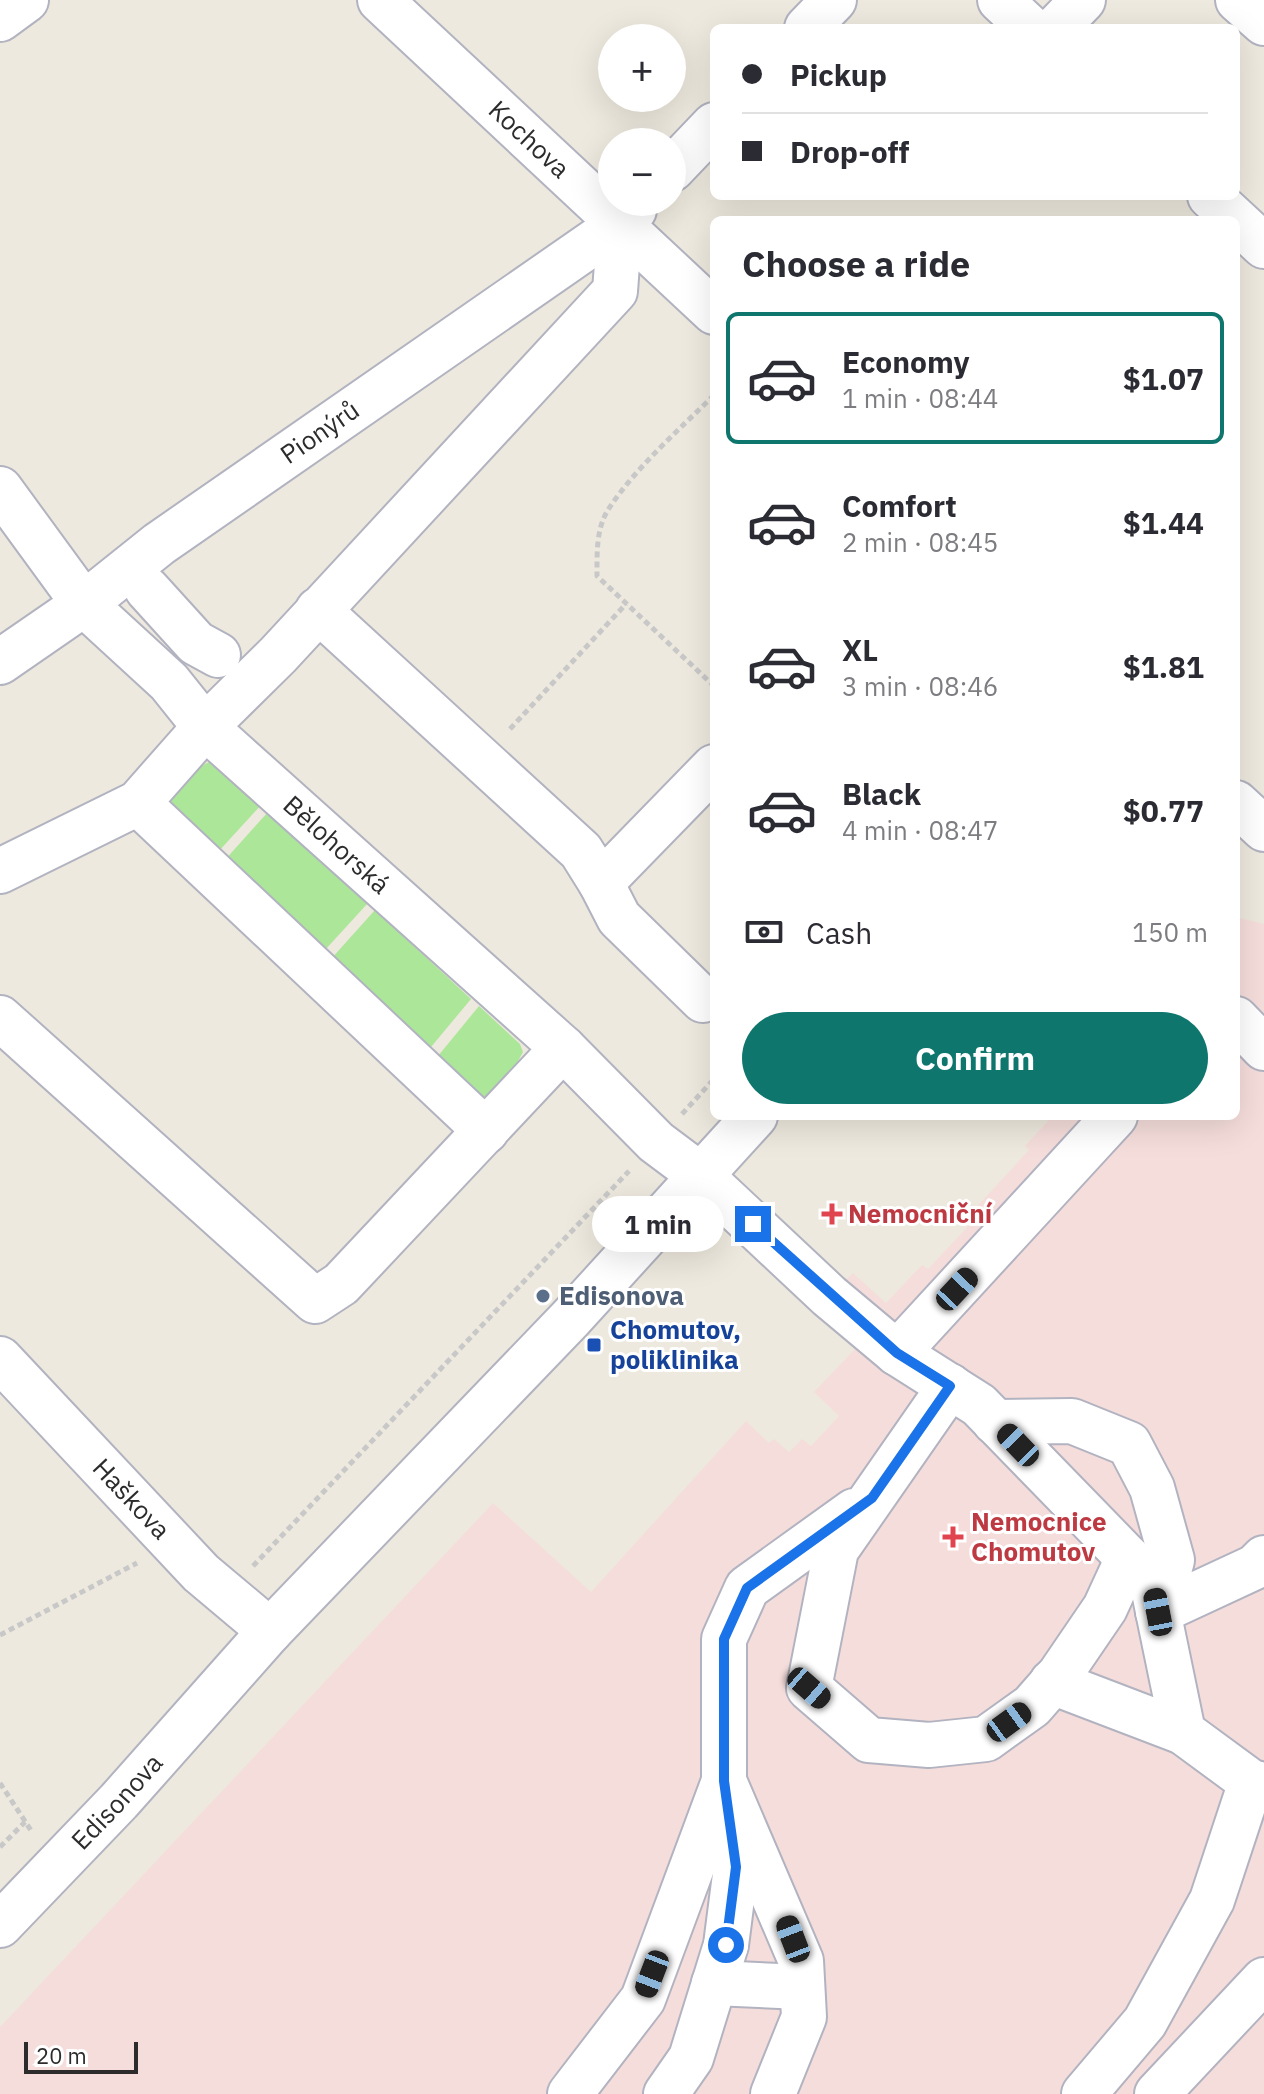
<!DOCTYPE html>
<html lang="en">
<head>
<meta charset="utf-8">
<style>
  :root { --surface:#fff; --page:#f7f7f7; --text:#2b2b33; --muted:#7c7c81; --line:#e1e1e2; --accent:#0f766e }
  body { margin:0; font-family:"IBM Plex Sans",sans-serif; background:var(--page); color:var(--text); height:100vh; display:flex; flex-direction:column; font-size:30px; white-space:nowrap }
  * { box-sizing:border-box; margin:0 }
  p { font-size:26px; color:var(--muted) }
  .icon { flex:none; width:44px; height:44px; fill:none; stroke:currentColor; stroke-width:2; stroke-linecap:round; stroke-linejoin:round }
  .map { position:relative; flex:1; overflow:hidden }
  .panel { position:absolute; left:710px; top:216px; width:530px; height:904px; display:flex; flex-direction:column; background:var(--surface); border-radius:12px; box-shadow:0 8px 32px #0002 }
  .panel>* { flex:none }
  .top-card { position:absolute; left:710px; top:24px; width:530px; height:176px; border-radius:12px; box-shadow:0 8px 32px #0002; display:grid; align-content:center; height:176px; padding:0 32px; background:var(--surface) }
  .tools { position:absolute; left:598px; top:24px; display:grid; gap:16px }
  .tools a { display:grid; place-items:center; width:88px; height:88px; border-radius:50%; background:var(--surface); box-shadow:0 8px 32px #0002; font-size:40px }
  .scale { position:absolute; left:24px; bottom:20px; width:114px; box-sizing:border-box; padding-left:8px; border:4px solid #2c2c2c; border-top:0; font-size:22px; line-height:28px; white-space:nowrap; color:#2c2c2c; -webkit-text-stroke:6px #fff; paint-order:stroke }
  .end { position:absolute; width:36px; height:36px; margin:-18px; border:10px solid #1a73e8; background:#fff; box-shadow:0 0 0 4px #fff }
  .from { border-radius:50% }
  .bubble { position:absolute; height:56px; border-radius:28px; background:var(--surface); box-shadow:0 8px 32px #0002; font-size:26px; font-weight:700; line-height:56px; text-align:center }
  .car { position:absolute; width:24px; height:48px; margin:-24px -12px; border-radius:10px; box-shadow:0 0 6px 2px #0007; background:linear-gradient(#222 24%,#8ab4d8 0 40%,#222 0 76%,#8ab4d8 0 86%,#222 0) }
  .top-card b { display:flex; align-items:center; gap:28px; height:76px; font-size:30px }
  .top-card b+b { border-top:2px solid var(--line) }
  .top-card i { width:20px; height:20px; background:var(--text) }
  ul { padding:0; list-style:none }
  li { display:flex; align-items:center; gap:24px; height:132px; margin:0 16px 12px; padding:0 16px; border:4px solid transparent; border-radius:12px }
  li div { flex:1 }
  li b { display:block; font-size:30px }
  li em { font-style:normal; font-weight:700 }
  li.on { border-color:var(--accent) }
  li>.icon { width:72px; height:72px; stroke-width:1.5 }
  h2 { padding:0 32px; font-size:36px; line-height:96px }
  .pay { display:flex; align-items:center; gap:20px; height:88px; padding:0 32px; font-size:30px }
  .pay p { margin-inline-start:auto }
  .action { display:flex; gap:16px; margin-top:auto; padding:16px 32px }
  .action a { flex:1; height:92px; border-radius:48px; background:var(--accent); color:#fff; font-size:32px; font-weight:700; line-height:92px; text-align:center }
  .map>svg:first-child { display:block }
  .medical { fill:#f5dddb }
  .green { fill:#ace699 }
  .lines { fill:none; stroke-linecap:round; stroke-linejoin:round }
  .minor-casing { stroke:#b2b3c0; stroke-width:48 }
  .path { stroke:#c8c8c8; stroke-width:5; stroke-dasharray:6 4; stroke-linecap:butt }
  .minor { stroke:#fff; stroke-width:44 }
  .route { stroke:#1a73e8; stroke-width:10 }
  .health-dot { fill:#e0444e; stroke:#fff; stroke-width:3 }
  .service-dot { fill:#5c6f8a; stroke:#fff; stroke-width:3 }
  .transit-dot { fill:#1a4fb4; stroke:#fff; stroke-width:3 }
  .labels { text-anchor:middle; stroke-width:6; stroke-linejoin:round; paint-order:stroke }
  .street-label { font-size:26px; fill:#2c2c2c; stroke:#fff }
  .health-label { font-size:26px; font-weight:bold; fill:#be3a42; stroke:#fff; text-anchor:start }
  .service-label { font-size:26px; font-weight:bold; fill:#4e5e75; stroke:#fff; text-anchor:start }
  .transit-label { font-size:26px; font-weight:bold; fill:#164399; stroke:#fff; text-anchor:start }
</style>
</head>
<body>
<div class="map">
<svg width="1264" height="2094" viewBox="0 0 1264 2094">
  <rect width="100%" height="100%" fill="#eee9de"/>
  <!-- medical -->
  <polygon class="medical" points="1236,917 1264,924 1264,2094 0,2094 0,2027 493,1503 591,1592 746,1421 769,1443 774,1439 789,1452 802,1439 811,1446 839,1416 814,1392 857,1347 818,1307 853,1273 886,1303 922,1265 928,1269 976,1218 971,1213 1029,1150 1025,1146 1048,1121 1044,1116 1236,1116"/>
  <!-- green -->
  <g class="green">
    <path d="M212 761 261 805 207 864 155 806C177 796 190 768 212 761Z"/>
    <polygon points="268,812 368,903 314,962 215,871"/>
    <polygon points="375,910 471,999 421,1059 322,969"/>
    <polygon points="479,1006 520,1044 523,1052 493,1107 429,1067"/>
  </g>
  <g class="lines">
    <!-- minor casing -->
    <g class="minor-casing">
      <g id="minor">
        <path id="s1" d="M380 0 714 312"/>
        <polyline points="1000,0 1030,28"/>
        <polyline points="1238,0 1264,23"/>
        <polyline points="0,19 26,0"/>
        <polyline points="807,28 834,0"/>
        <polyline points="1056,28 1083,0"/>
        <polyline points="672,169 714,125"/>
        <polyline points="1210,196 1264,246"/>
        <path id="s2" d="M0 489 84 604 169 682 205 727 563 1048 656 1142 700 1175 829 1296 897 1353 979 1405 1128 1558 1152 1582 1183 1732 1251 1782 1264 1785"/>
        <polyline points="147,589 196,643 218,655"/>
        <polyline points="318,610 581,851 601,883 714,767"/>
        <path id="s3" d="M0 662 84 604 159 544 620 224 634 210"/>
        <polyline points="138,803 486,1131"/>
        <polyline points="1236,803 1264,829"/>
        <polyline points="0,871 138,803 205,727 278,655 615,291 620,224"/>
        <polyline points="601,883 619,918 703,1000"/>
        <polyline points="0,1018 315,1301 341,1284 563,1048"/>
        <polyline points="1236,1019 1264,1048"/>
        <polyline points="897,1353 1115,1116"/>
        <path id="s4" d="M0 1359 201 1573 270 1631"/>
        <polyline points="950,1386 836,1550 809,1688 869,1740 929,1745 986,1739 1032,1706 1060,1674 1105,1608 1128,1558"/>
        <polyline points="995,1422 1072,1421 1129,1444 1152,1488 1172,1560 1158,1612 1255,1567 1264,1558"/>
        <polyline points="1052,1682 1183,1732"/>
        <polyline points="724,1781 801,1961 804,2017 773,2094"/>
        <path id="s5" d="M0 1925 119 1801 270 1631 571 1318 755 1116"/>
        <polyline points="714,1983 802,1987"/>
        <polyline points="570,2094 643,1999 724,1781 724,1639 747,1588 854,1511"/>
        <polyline points="666,2094 691,2058 726,1945 736,1867 730,1823"/>
        <polyline points="1084,2094 1145,2022 1212,1900 1251,1782"/>
        <polyline points="1157,2094 1264,1980"/>
      </g>
    </g>
    <!-- path -->
    <g class="path">
      <path d="M714 395C680 429 634 469 608 510 596 529 597 554 597 576L714 686"/>
      <polyline points="510,729 626,604"/>
      <polyline points="682,1114 714,1079"/>
      <polyline points="253,1566 629,1171"/>
      <polyline points="0,1635 137,1563"/>
      <polyline points="0,1783 32,1832"/>
      <polyline points="0,1847 25,1822"/>
    </g>
    <!-- minor -->
    <use href="#minor" class="minor"/>
  </g>
  <g class="lines">
    <!-- route -->
    <polyline class="route" points="726,1945 736,1867 724,1781 724,1639 747,1588 872,1498 950,1386 897,1353 753,1224"/>
  </g>
  <!-- markers -->
  <g class="health-dot">
    <path d="M828 1202h8v8h8v8h-8v8h-8v-8h-8v-8h8z"/>
    <path d="M949 1525h8v8h8v8h-8v8h-8v-8h-8v-8h8z"/>
  </g>
  <circle class="service-dot" cx="543" cy="1296" r="8"/>
  <rect class="transit-dot" x="586" y="1337" width="16" height="16" rx="4"/>
  <g class="labels">
    <!-- street labels -->
    <g class="street-label">
      <text dy="9" stroke="none"><textPath href="#s1" startOffset="204">Kochova</textPath></text>
      <text dy="9" stroke="none"><textPath href="#s3" startOffset="394">Pionýrů</textPath></text>
      <text dy="9" stroke="none"><textPath href="#s2" startOffset="492">Bělohorská</textPath></text>
      <text dy="9" stroke="none"><textPath href="#s4" startOffset="192">Haškova</textPath></text>
      <text dy="9" stroke="none"><textPath href="#s5" startOffset="170">Edisonova</textPath></text>
    </g>
    <!-- health labels -->
    <g class="health-label">
      <text x="848" y="1223">Nemocniční</text>
      <text x="971" y="1531">Nemocnice<tspan x="971" dy="30">Chomutov</tspan></text>
    </g>
    <!-- service labels -->
    <g class="service-label">
      <text x="559" y="1305">Edisonova</text>
    </g>
    <!-- transit labels -->
    <g class="transit-label">
      <text x="610" y="1339">Chomutov,<tspan x="610" dy="30">poliklinika</tspan></text>
    </g>
  </g>
</svg>
<div class="tools">
<a>+</a>
<a>−</a>
</div>
<div class="scale">20 m</div>
<i class="end from" style="left:726px;top:1945px"></i>
<i class="end" style="left:753px;top:1224px"></i>
<div class="bubble" style="left:592px;top:1196px;width:132px">1 min</div>
<i class="car" style="left:957px;top:1289px;rotate:43deg"></i>
<i class="car" style="left:1018px;top:1445px;rotate:316deg"></i>
<i class="car" style="left:1158px;top:1612px;rotate:349deg"></i>
<i class="car" style="left:809px;top:1688px;rotate:131deg"></i>
<i class="car" style="left:1009px;top:1722px;rotate:54deg"></i>
<i class="car" style="left:793px;top:1939px;rotate:339deg"></i>
<i class="car" style="left:652px;top:1974px;rotate:201deg"></i>
<div class="top-card">
<b><i class="from"></i>Pickup</b>
<b><i></i>Drop-off</b>
</div>
<section class="panel">
<h2>Choose a ride</h2>
<ul>
<li class="on"><svg class="icon" aria-label="car" viewBox="0 0 24 24"><path d="M5 17H2v-5l4-1 3-4h7l3 4 3 1v5h-3M9 17h6M6 11h13"/><circle cx="7" cy="17" r="2"/><circle cx="17" cy="17" r="2"/></svg><div><b>Economy</b><p>1 min · 08:44</p></div><em>$1.07</em></li>
<li><svg class="icon" aria-label="car" viewBox="0 0 24 24"><path d="M5 17H2v-5l4-1 3-4h7l3 4 3 1v5h-3M9 17h6M6 11h13"/><circle cx="7" cy="17" r="2"/><circle cx="17" cy="17" r="2"/></svg><div><b>Comfort</b><p>2 min · 08:45</p></div><em>$1.44</em></li>
<li><svg class="icon" aria-label="car" viewBox="0 0 24 24"><path d="M5 17H2v-5l4-1 3-4h7l3 4 3 1v5h-3M9 17h6M6 11h13"/><circle cx="7" cy="17" r="2"/><circle cx="17" cy="17" r="2"/></svg><div><b>XL</b><p>3 min · 08:46</p></div><em>$1.81</em></li>
<li><svg class="icon" aria-label="car" viewBox="0 0 24 24"><path d="M5 17H2v-5l4-1 3-4h7l3 4 3 1v5h-3M9 17h6M6 11h13"/><circle cx="7" cy="17" r="2"/><circle cx="17" cy="17" r="2"/></svg><div><b>Black</b><p>4 min · 08:47</p></div><em>$0.77</em></li>
</ul>
<div class="pay"><svg class="icon" aria-label="cash" viewBox="0 0 24 24"><path d="M3 7h18v10H3z"/><circle cx="12" cy="12" r="2"/></svg>Cash<p>150 m</p></div>
<div class="action"><a>Confirm</a></div>
</section>
</div>
</body>
</html>
